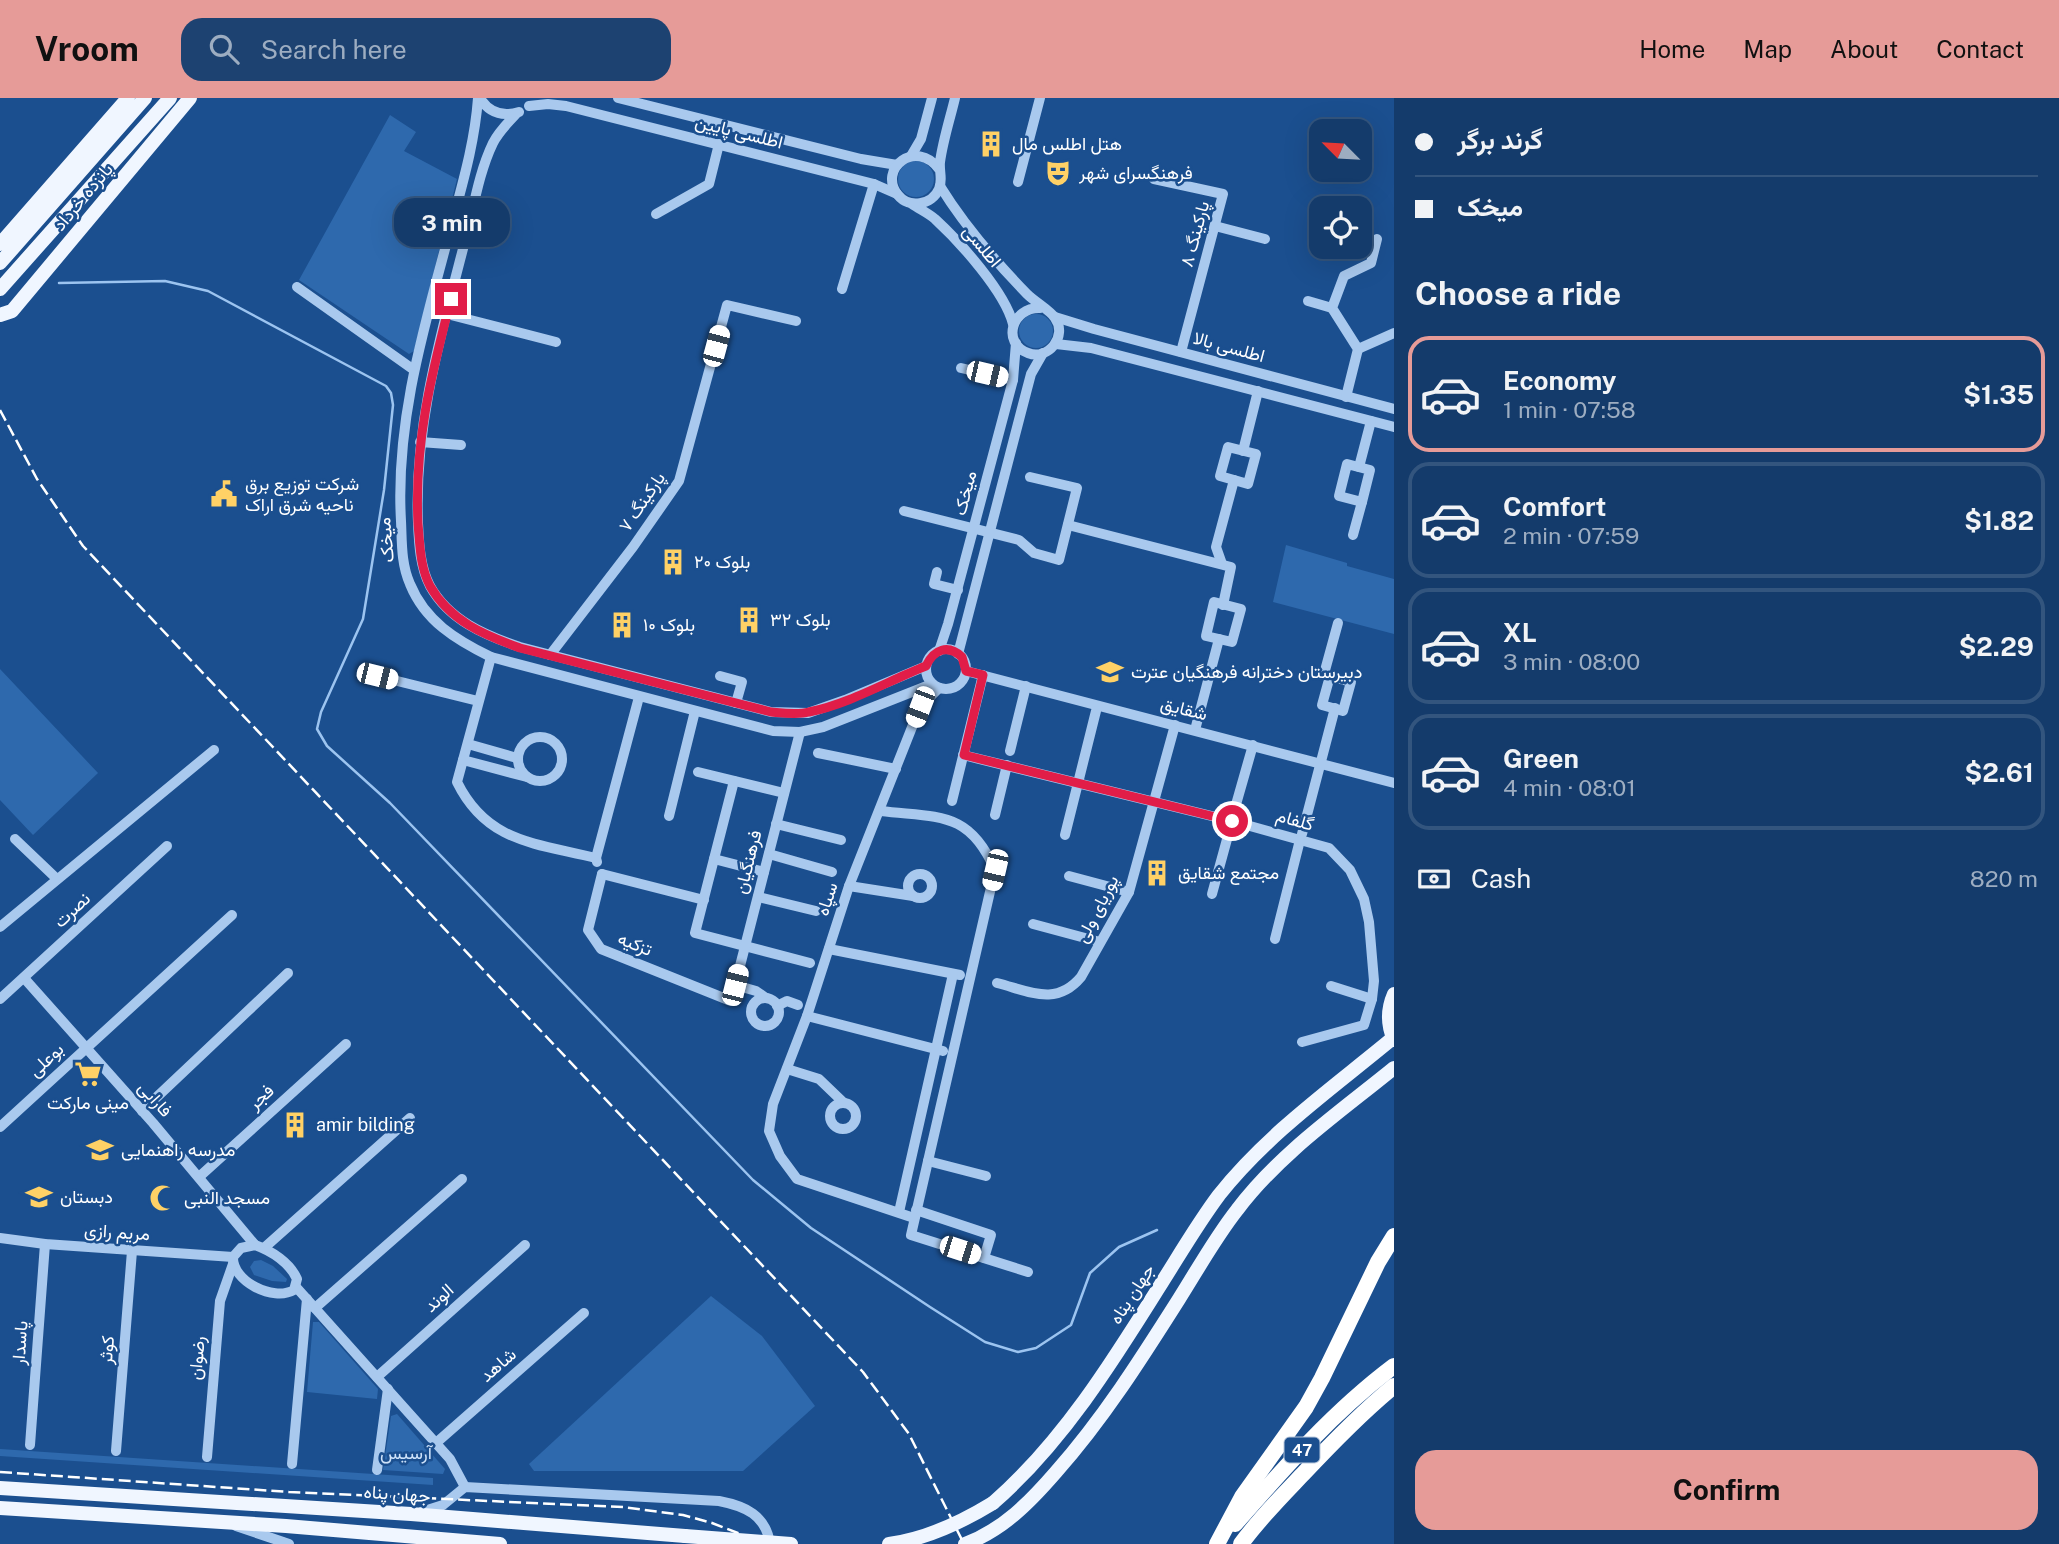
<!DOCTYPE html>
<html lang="en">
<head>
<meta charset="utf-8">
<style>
  :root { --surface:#143b6b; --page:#1d4271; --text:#f1f3f6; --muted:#9dadc1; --line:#33557e; --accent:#e69b98 }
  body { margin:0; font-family:"Public Sans",Vazirmatn,sans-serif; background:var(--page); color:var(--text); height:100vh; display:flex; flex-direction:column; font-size:26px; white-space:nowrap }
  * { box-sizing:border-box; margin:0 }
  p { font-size:23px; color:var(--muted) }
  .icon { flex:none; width:38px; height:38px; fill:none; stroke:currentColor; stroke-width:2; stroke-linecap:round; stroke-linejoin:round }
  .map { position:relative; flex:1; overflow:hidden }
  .sheet { display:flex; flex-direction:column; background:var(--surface); width:665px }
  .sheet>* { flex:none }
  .guide { display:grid; align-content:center; height:154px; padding:0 21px; background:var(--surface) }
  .needle { width:46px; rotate:294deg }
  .buttons { position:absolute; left:1309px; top:21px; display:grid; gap:14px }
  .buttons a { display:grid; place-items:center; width:63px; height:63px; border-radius:14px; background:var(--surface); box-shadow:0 7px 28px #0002,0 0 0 2px var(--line); font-size:35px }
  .end { position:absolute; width:32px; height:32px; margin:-16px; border:9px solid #e11d48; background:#fff; box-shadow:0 0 0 4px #fff }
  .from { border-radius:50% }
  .bubble { position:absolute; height:49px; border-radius:21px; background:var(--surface); box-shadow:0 7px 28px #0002,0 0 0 2px var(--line); font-size:23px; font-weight:700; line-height:49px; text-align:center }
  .car { position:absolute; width:21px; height:42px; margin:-21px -10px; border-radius:9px; box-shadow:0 0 5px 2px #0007; background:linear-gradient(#fff 24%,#345 0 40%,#fff 0 76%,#345 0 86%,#fff 0) }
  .guide b { display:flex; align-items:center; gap:24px; height:66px; font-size:26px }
  .guide b+b { border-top:2px solid var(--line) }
  .guide i { width:18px; height:18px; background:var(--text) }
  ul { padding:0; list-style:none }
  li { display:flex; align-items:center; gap:21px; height:116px; margin:0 14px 10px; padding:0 7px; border:4px solid var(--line); border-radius:21px }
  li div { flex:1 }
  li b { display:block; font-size:26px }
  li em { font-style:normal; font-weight:700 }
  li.active { border-color:var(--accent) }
  li>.icon { width:63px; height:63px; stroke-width:1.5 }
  h2 { padding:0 21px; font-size:32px; line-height:84px }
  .pay { display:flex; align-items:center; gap:18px; height:77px; padding:0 21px; font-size:26px }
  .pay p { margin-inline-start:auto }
  .primary-button { display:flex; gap:14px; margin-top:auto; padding:14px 21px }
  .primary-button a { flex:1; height:80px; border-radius:21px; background:var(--accent); color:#111; font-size:28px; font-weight:700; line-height:80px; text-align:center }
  header { display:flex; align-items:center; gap:42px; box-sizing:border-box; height:98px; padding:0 35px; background:var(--accent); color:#111 }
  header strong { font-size:33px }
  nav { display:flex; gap:38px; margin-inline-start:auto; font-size:24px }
  .search { width:490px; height:63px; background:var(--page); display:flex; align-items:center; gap:18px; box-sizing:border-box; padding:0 24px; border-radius:21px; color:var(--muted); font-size:26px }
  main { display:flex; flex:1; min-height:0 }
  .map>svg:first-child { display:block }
  .green { fill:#2e69ad }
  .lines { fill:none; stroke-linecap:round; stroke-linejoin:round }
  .stream { stroke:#9cc4f0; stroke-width:2.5 }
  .minor { stroke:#a9c9ee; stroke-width:10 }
  .major { stroke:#f0f6ff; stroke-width:14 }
  .highway { stroke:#fff; stroke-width:16 }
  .rail { stroke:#fff; stroke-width:2.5; stroke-dasharray:12 5; stroke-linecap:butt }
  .major-bridge { stroke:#f0f6ff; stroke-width:14 }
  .route { stroke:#e11d48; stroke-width:9 }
  .labels { text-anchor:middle; stroke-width:5; stroke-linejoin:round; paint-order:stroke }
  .shield { fill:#1b4f8f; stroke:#bbcadd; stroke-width:2 }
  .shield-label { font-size:16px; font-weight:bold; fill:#fff }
  .street-label { font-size:18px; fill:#fff; stroke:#1b4f8f }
  .poi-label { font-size:18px; fill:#fff; stroke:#1b4f8f; text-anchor:start }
  .park-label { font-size:18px; fill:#cfe3fa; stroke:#1b4f8f }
</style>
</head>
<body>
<header>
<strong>Vroom</strong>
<div class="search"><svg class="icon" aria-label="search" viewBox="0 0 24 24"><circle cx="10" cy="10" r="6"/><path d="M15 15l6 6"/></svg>Search here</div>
<nav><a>Home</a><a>Map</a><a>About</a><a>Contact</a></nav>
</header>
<main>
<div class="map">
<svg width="1394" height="1446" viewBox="0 0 1394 1446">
  <rect width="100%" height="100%" fill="#1b4f8f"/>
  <!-- green -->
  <g class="green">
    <polygon points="390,17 416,34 404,53 457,81 414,253 409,256 299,182"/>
    <circle cx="916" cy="81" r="18"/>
    <circle cx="1036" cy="233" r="17"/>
    <polygon points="1286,447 1347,465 1347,468 1394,481 1394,536 1273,504"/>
    <polygon points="0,571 98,675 33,737 0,702"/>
    <polygon points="261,1162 273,1168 287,1181 286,1184 272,1183 254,1177 250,1169 254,1163"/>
    <polygon points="711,1198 762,1238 815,1308 743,1373 534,1373 529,1366"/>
    <polygon points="313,1224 319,1224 378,1291 377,1301 307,1294"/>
    <polygon points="397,1316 445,1371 443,1376 383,1372 391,1318"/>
    <polygon points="0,1351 433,1380 433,1387 0,1358"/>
  </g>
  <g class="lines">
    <!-- stream -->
    <polyline class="stream" points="59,185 165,183 208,193 386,288 391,295 393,307 384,392 363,521 321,614 317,631 327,648 390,705 753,1082 811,1130 930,1209 985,1244 1018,1254 1036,1250 1071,1227 1090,1175 1119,1149 1157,1132"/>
    <!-- minor -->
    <g class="minor">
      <path d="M478 0C475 43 463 84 452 125 426 223 395 321 401 423 402 444 401 466 410 486 425 523 456 542 491 559L773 633 800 634 823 629 932 586"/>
      <path d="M480 0C489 15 502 19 519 14"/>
      <polyline points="618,0 861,61 897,67"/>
      <polyline points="529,8 548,6 566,8 874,86 897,96"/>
      <path d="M516 16C508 25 499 33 493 45 478 76 473 114 464 147 440 239 414 329 418 425 419 446 420 469 430 488 449 522 484 537 520 549L771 614 808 615 845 602 926 568"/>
      <polyline points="911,58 921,41 932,0"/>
      <path d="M939 71C916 40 877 71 898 97 909 111 932 107 939 91 943 82 939 74 940 64 943 42 950 21 955 0"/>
      <polyline points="1154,81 1223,96 1181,254"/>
      <polyline points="1018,84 1040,0"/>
      <path d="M940 88C964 127 995 163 1027 196 1035 204 1051 213 1055 220 1068 238 1048 263 1028 255 1001 245 1012 209 1040 210"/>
      <path d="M912 106C919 111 928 115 935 121 960 144 1005 194 1013 226"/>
      <polyline points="656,116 709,86 719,46"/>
      <polyline points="1215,128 1265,141"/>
      <polyline points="297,189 414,272"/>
      <polyline points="842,191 874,86"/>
      <polyline points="1308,203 1332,210"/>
      <polyline points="447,216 556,244"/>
      <polyline points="1055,219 1094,231 1394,311"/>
      <polyline points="1056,246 1091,250 1394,329"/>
      <polyline points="1358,251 1394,235"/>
      <polyline points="961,270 1013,282"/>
      <polyline points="1346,299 1358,251 1332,210 1344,178 1371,165 1377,141"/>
      <polyline points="420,344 461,347"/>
      <polygon points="1228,349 1256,356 1248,386 1220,378"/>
      <polyline points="1243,353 1258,293"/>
      <polygon points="1347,366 1370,372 1362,404 1339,398"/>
      <polyline points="1359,369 1371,323"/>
      <polyline points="904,413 1019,442 1034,455 1059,462 1077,390 1030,379"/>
      <polyline points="1068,427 1231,469 1223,507"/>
      <polyline points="1353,437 1362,404"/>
      <polyline points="1222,466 1216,449 1234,382"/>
      <polyline points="937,474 934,486 958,492"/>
      <polygon points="1214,504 1241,511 1232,544 1206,538"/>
      <circle cx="946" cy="571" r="20"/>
      <polyline points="939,553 948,526 1013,282 1016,245"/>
      <polyline points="958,556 1026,295 1031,276 1043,255"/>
      <polyline points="550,557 633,449 679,383 727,207 796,223"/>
      <path d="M491 559 457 684C487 745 536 745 596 760"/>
      <polyline points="966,573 1394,685"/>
      <polyline points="377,578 478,603"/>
      <polyline points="720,578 742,584 736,605"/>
      <polygon points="1330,578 1351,584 1343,613 1322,607"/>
      <polyline points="1330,578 1324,576 1338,525"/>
      <polyline points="1195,632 1219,541"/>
      <circle cx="540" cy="661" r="22"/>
      <polyline points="468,646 517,660"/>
      <polyline points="1010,653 1026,588"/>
      <polyline points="818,655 896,671"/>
      <polyline points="963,657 1232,723 1329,750 1350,772 1364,801 1369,824 1374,883 1372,901 1364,927 1302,944"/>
      <polyline points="463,662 527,679"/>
      <polyline points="698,674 784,695"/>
      <polyline points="734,683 695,835 810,865"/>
      <polyline points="952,703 983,577"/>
      <path d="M881 713C938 720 969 712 995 772L911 1137 1028 1174"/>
      <polyline points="995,717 1007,667"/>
      <polyline points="1233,717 1253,647"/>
      <polyline points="669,718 695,613"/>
      <polyline points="776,726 841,742"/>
      <polyline points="1302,736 1335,610"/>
      <polyline points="1065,737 1096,613"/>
      <polyline points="15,741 57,781"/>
      <polyline points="769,756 832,774"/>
      <polyline points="714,761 764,774"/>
      <polyline points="597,764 596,760 639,599"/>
      <circle cx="920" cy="788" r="12"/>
      <polyline points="602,776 588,832 601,851 731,903 800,634"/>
      <polyline points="602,776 704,802"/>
      <polyline points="1069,778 1129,794"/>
      <polyline points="849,788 913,798"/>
      <polyline points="1212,796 1232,723"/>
      <polyline points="758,799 816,813"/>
      <polyline points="1033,826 1100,844"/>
      <polyline points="0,829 214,652"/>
      <polyline points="1275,841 1300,742"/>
      <polyline points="829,851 960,877"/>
      <polyline points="24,880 153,1025 255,1147"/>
      <path d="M997 885C1029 893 1056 909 1081 879L1129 794 1175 627"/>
      <polyline points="735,887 756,893 766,900"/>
      <polyline points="1331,888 1372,901"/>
      <circle cx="765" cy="914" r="14"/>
      <polyline points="0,901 167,748"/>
      <polyline points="777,908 787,903 798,907"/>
      <polyline points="807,918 943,953"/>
      <polyline points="787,971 819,981 843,1004"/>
      <circle cx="843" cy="1018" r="13"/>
      <polyline points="142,1013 288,875"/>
      <polyline points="0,1029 232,817"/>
      <polyline points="928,1063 986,1078"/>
      <polyline points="199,1079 346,946"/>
      <polyline points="916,1112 991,1137 984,1160"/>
      <polyline points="899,1114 953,876"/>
      <polyline points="914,1120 797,1081 780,1058 769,1033 773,1006 807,918 849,788 920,609 939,590"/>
      <polyline points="0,1140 45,1146 233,1159"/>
      <path d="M255 1147C272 1153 290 1165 297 1181L294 1192C273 1204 232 1183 233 1159L241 1150Z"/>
      <polyline points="264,1150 410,1020"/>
      <polyline points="296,1189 450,1361 465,1389"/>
      <polyline points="315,1210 462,1081"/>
      <polyline points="377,1279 525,1147"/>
      <polyline points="436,1345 584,1215"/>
      <polyline points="30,1347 45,1146"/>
      <polyline points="116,1353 132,1153"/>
      <polyline points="207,1359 220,1203 233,1166"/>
      <polyline points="292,1366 307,1201"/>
      <polyline points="377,1372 388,1291"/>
      <path d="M421 1414 443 1407 465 1389 719 1403C745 1408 766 1417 770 1446"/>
      <polyline points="236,1428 289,1446"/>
    </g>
    <!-- major -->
    <g class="major">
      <polyline points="0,146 128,0"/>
      <polyline points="0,165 145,0"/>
      <polyline points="0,191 170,0"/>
      <polyline points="0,217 12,213 190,0"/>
      <path d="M1394 896C1387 912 1387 926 1394 942"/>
      <polyline points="0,1390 411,1416 685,1438"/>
      <path d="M993 1405C1062 1345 1113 1263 1161 1186 1180 1156 1198 1125 1219 1097 1267 1036 1334 989 1393 940"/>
      <polyline points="0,1410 286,1428 500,1446"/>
      <path d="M965 1446C1003 1432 1030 1404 1056 1374 1103 1321 1141 1261 1179 1201 1198 1171 1215 1140 1237 1112 1279 1056 1340 1014 1394 970"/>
    </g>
    <!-- highway -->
    <g class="highway">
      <path d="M1235 1426C1284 1370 1334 1313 1394 1268"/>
      <polyline points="1217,1446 1242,1399 1306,1309 1322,1280 1378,1164 1394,1138"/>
      <path d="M1241 1446C1259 1421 1282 1398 1303 1376 1332 1345 1361 1315 1394 1288"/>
    </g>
    <!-- rail -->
    <g class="rail">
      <polyline points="0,312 37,381 83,448 863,1274 909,1336 964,1446"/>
      <polyline points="0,1374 289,1394 623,1409 683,1417 712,1425 766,1446"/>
    </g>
    <!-- major-bridge -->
    <g class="major-bridge">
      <polyline points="685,1438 791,1446"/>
      <path d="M889 1446C926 1441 962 1424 993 1405"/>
    </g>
  </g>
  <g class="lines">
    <!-- route -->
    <path class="route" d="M451 201C431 278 414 345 418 426 420 447 420 469 430 488 450 523 484 537 520 550L771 614C783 615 797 617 809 614 849 606 888 583 926 568 934 551 948 546 962 559L966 573 983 577 964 657 1232 723"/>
  </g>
  <!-- icons -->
  <defs>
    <g id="building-bare" transform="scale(2.1)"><path d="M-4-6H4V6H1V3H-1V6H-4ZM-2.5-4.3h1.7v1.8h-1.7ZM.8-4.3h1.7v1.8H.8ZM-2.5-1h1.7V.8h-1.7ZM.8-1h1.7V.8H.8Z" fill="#ffd166" stroke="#1b4f8f" stroke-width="2.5" paint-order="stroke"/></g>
    <g id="theatre-bare" transform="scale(2.1)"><path d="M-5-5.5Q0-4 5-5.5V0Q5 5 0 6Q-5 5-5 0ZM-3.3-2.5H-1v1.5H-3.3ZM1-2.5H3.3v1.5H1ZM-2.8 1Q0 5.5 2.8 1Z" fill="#ffd166" stroke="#1b4f8f" stroke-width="2.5" paint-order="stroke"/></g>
    <g id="civic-bare" transform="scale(2.1)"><path d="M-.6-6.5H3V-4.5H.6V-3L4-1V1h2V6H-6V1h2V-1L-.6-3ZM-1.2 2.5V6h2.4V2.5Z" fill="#ffd166" stroke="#1b4f8f" stroke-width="2.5" paint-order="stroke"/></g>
    <g id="school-bare" transform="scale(2.1)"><path d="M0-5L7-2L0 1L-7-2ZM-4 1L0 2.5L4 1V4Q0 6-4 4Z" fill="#ffd166" stroke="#1b4f8f" stroke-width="2.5" paint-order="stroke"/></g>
    <g id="supermarket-bare" transform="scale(2.1)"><path d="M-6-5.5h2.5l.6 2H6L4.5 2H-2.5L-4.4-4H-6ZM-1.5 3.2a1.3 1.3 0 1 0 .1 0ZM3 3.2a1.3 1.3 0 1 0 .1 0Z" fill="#ffd166" stroke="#1b4f8f" stroke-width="2.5" paint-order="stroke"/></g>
    <g id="mosque-bare" transform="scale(2.1)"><path d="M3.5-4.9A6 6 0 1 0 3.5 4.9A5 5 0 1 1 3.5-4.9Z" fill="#ffd166" stroke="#1b4f8f" stroke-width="2.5" paint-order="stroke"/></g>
  </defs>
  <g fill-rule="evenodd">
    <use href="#building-bare" x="991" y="46"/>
    <use href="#theatre-bare" x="1058" y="75"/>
    <use href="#civic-bare" x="224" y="396"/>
    <use href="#building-bare" x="673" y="464"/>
    <use href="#building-bare" x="749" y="522"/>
    <use href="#building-bare" x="622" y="527"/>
    <use href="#school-bare" x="1110" y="574"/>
    <use href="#building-bare" x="1157" y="775"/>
    <use href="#supermarket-bare" x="88" y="976"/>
    <use href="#building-bare" x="295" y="1027"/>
    <use href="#school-bare" x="100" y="1052"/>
    <use href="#school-bare" x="39" y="1099"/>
    <use href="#mosque-bare" x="163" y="1100"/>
  </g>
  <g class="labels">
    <!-- shield labels -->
    <rect class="shield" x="1284.5" y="1339.5" width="35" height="25" rx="5"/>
    <g class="shield-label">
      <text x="1302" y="1358">47</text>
    </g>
    <!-- street labels -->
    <g class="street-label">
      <text transform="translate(739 34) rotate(14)" y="6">اطلسی پایین</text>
      <text transform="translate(83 99) rotate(-50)" y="6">پانزده خرداد</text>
      <text transform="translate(1195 136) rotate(-75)" y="6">پارکینگ ۸</text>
      <text transform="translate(982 148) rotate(50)" y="6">اطلسی</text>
      <text transform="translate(1229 249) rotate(15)" y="6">اطلسی بالا</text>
      <text transform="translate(965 395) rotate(-75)" y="6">میخک</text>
      <text transform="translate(642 404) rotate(-56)" y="6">پارکینگ ۷</text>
      <text transform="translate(386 442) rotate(-95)" y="6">میخک</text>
      <text transform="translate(1184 611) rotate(14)" y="6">شقایق</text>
      <text transform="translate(1295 722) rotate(16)" y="6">گلفام</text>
      <text transform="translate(748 764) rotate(-76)" y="6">فرهنگیان</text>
      <text transform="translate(827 801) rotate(-72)" y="6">سپاه</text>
      <text transform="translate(1097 811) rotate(-63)" y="6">پوریای ولی</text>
      <text transform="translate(72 812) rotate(-43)" y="6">نصرت</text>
      <text transform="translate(635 846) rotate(22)" y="6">تزکیه</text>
      <text transform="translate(46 962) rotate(-43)" y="6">بوعلی</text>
      <text transform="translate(261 999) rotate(-42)" y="6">فجر</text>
      <text transform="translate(155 1001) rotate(48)" y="6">فارابی</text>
      <text transform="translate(117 1134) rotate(4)" y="6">مریم رازی</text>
      <text transform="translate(1132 1196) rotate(-57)" y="6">جهان پناه</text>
      <text transform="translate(439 1200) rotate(-42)" y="6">الوند</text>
      <text transform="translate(20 1245) rotate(-86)" y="6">پاسدار</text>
      <text transform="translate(107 1252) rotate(-85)" y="6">کوثر</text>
      <text transform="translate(197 1260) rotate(-85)" y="6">رضوان</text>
      <text transform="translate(498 1267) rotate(-41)" y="6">شاهد</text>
      <text transform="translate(397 1396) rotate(4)" y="6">جهان پناه</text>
    </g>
    <!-- poi labels -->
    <g class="poi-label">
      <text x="1012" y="52">هتل اطلس مال</text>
      <text x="1079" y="81">فرهنگسرای شهر</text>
      <text x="245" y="392">شرکت توزیع برق<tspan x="245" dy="21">ناحیه شرق اراک</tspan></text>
      <text x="694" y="470">بلوک ۲۰</text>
      <text x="770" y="528">بلوک ۳۲</text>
      <text x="643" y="533">بلوک ۱۰</text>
      <text x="1131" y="580">دبیرستان دخترانه فرهنگیان عترت</text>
      <text x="1178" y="781">مجتمع شقایق</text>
      <text x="88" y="1011" text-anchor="middle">مینی مارکت</text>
      <text x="316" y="1033">amir bilding</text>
      <text x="121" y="1058">مدرسه راهنمایی</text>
      <text x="60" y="1105">دبستان</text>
      <text x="184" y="1106">مسجد النبی</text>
    </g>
    <!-- park labels -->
    <g class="park-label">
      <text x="406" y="1361">آرسیس</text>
    </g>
  </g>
</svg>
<div class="buttons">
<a><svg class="needle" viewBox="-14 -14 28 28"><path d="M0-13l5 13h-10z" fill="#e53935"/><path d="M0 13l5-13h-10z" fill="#9dadc1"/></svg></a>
<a><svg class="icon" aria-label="locate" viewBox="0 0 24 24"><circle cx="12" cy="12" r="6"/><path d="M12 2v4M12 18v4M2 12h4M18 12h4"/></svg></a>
</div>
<i class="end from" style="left:1232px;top:723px"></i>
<i class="end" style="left:451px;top:201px"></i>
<div class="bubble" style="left:394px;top:100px;width:116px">3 min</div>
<i class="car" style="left:716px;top:248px;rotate:15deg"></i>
<i class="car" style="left:987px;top:276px;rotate:103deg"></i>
<i class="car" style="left:377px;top:578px;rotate:104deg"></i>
<i class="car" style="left:920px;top:609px;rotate:201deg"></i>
<i class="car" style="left:995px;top:772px;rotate:193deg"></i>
<i class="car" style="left:735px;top:887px;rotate:14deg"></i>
<i class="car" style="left:960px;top:1152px;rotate:108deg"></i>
</div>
<section class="sheet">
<div class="guide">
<b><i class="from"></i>گرند برگر</b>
<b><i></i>میخک</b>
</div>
<h2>Choose a ride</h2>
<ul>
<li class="active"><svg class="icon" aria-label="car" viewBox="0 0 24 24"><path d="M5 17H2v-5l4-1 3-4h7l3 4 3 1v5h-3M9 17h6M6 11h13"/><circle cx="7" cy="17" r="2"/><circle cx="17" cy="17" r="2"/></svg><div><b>Economy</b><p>1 min · 07:58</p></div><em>$1.35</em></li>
<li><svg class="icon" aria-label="car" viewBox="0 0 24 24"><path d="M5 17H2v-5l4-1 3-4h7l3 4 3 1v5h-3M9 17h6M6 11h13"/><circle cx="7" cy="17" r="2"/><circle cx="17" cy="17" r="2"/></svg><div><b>Comfort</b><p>2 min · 07:59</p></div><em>$1.82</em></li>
<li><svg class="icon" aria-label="car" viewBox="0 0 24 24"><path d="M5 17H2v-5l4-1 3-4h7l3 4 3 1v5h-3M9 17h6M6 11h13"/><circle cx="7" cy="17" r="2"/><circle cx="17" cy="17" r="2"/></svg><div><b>XL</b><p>3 min · 08:00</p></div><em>$2.29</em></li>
<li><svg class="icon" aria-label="car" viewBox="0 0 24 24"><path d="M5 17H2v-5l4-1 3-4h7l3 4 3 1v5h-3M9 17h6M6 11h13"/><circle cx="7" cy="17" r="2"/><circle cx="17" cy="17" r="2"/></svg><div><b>Green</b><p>4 min · 08:01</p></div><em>$2.61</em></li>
</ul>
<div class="pay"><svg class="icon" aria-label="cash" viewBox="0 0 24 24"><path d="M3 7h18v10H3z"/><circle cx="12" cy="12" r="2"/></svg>Cash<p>820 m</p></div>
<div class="primary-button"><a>Confirm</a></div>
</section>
</main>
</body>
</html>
